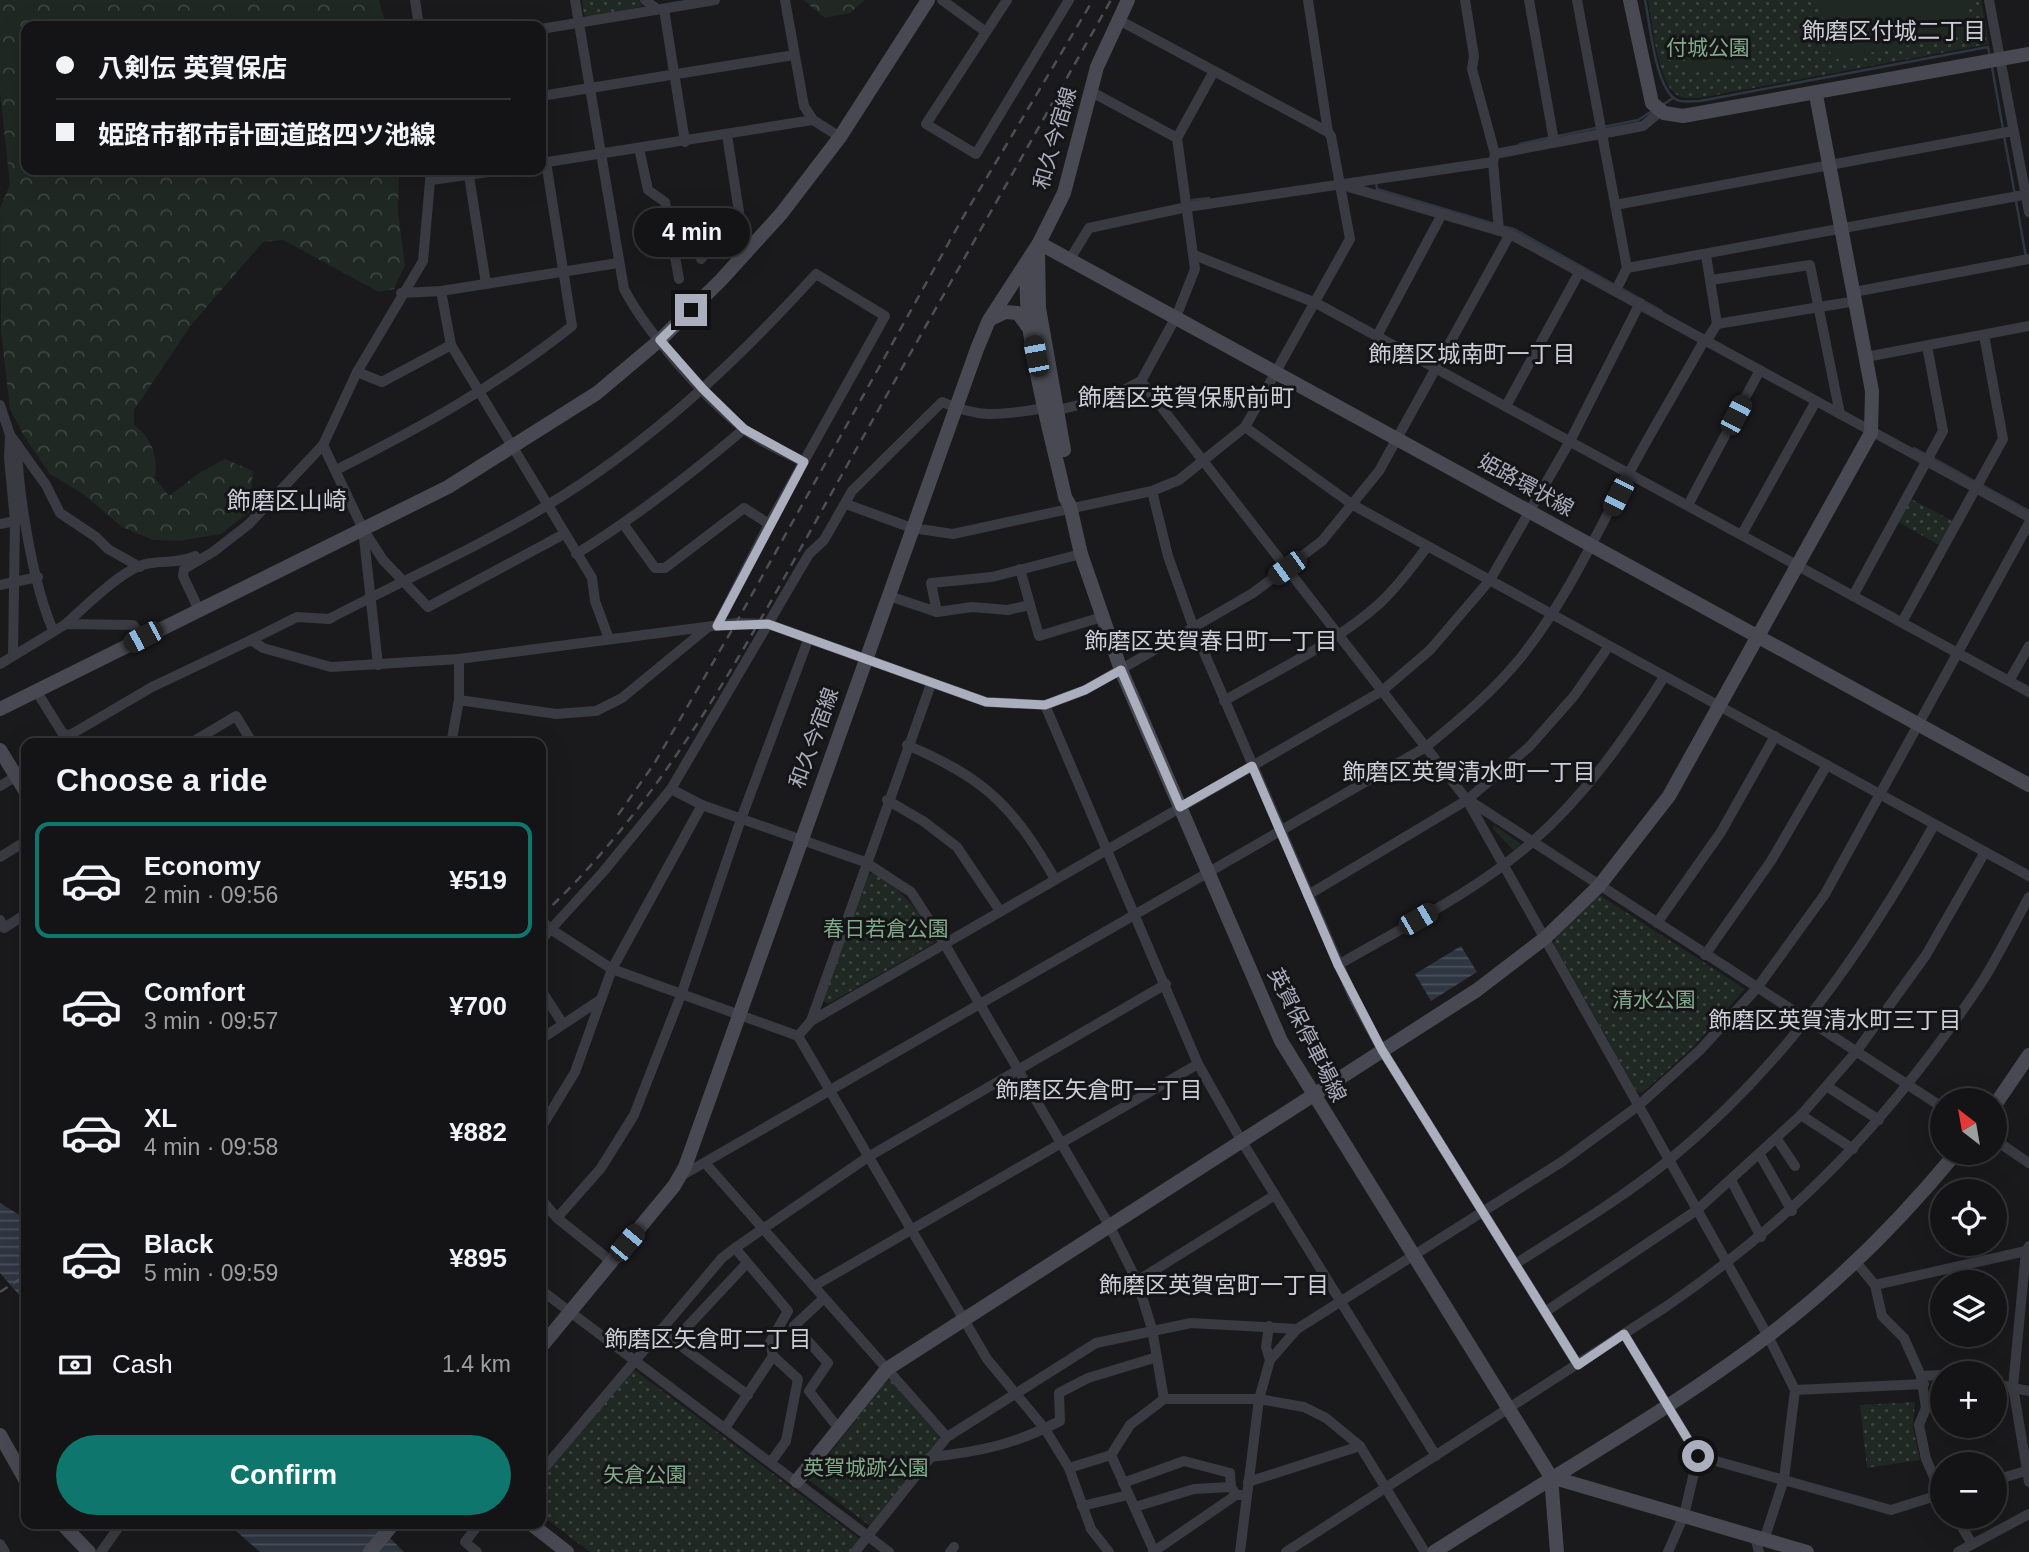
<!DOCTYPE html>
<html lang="en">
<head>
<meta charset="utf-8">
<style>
  :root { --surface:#141315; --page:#212022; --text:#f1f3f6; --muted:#9d9ea0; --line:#333234; --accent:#0f766e }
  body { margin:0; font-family:Helvetica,"Noto Sans JP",sans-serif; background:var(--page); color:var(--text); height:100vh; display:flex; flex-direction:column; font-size:26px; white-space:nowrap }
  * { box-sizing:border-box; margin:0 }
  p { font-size:23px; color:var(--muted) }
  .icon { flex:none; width:38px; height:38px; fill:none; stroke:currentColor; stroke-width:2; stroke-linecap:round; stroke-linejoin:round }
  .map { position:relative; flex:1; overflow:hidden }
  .panel { position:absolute; left:21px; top:738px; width:525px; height:791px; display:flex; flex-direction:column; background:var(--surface); border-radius:14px; box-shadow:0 7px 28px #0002,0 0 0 2px var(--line) }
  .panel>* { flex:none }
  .top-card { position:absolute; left:21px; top:21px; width:525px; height:154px; border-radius:14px; box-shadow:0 7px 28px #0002,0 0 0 2px var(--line); display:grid; align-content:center; height:154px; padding:0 35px; background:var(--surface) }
  .needle { width:46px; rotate:329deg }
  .tools { position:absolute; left:1930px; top:1088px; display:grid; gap:14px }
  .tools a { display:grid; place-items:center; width:77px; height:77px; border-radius:50%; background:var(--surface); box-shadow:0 7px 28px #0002,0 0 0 2px var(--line); font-size:35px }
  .end { position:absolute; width:32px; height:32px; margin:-16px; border:9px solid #abaebd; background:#111; box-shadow:0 0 0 4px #111 }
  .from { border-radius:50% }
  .bubble { position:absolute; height:49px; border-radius:24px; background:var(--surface); box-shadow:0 7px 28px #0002,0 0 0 2px var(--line); font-size:23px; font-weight:700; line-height:49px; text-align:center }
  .car { position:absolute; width:21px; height:42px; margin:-21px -10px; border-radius:9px; box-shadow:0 0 5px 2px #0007; background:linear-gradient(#222 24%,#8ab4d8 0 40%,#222 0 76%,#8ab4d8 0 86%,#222 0) }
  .top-card b { display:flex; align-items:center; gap:24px; height:66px; font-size:26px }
  .top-card b+b { border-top:2px solid var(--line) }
  .top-card i { width:18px; height:18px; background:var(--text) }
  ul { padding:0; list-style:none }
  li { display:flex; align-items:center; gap:21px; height:116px; margin:0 14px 10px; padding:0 21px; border:4px solid transparent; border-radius:14px }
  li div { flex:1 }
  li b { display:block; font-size:26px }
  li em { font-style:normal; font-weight:700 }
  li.current { border-color:var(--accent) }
  li>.icon { width:63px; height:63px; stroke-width:1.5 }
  h2 { padding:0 35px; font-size:32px; line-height:84px }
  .pay { display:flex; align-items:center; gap:18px; height:77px; padding:0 35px; font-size:26px }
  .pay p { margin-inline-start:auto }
  .primary-button { display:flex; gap:14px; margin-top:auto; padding:14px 35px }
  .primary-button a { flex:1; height:80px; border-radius:42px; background:var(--accent); color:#fff; font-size:28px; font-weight:700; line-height:80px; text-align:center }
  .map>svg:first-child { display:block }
  .forest { fill:url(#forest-crowns) }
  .park { fill:url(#park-dots) }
  .pitch { fill:#1f2822 }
  .water { fill:url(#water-rules) }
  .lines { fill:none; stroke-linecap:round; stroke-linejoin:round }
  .stream { stroke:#2e3642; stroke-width:2.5 }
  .street-tunnel { stroke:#37373c; stroke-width:10; stroke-dasharray:10 5; stroke-linecap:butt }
  .street { stroke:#3a3a42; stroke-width:10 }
  .secondary { stroke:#484952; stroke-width:14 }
  .rail { stroke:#4d4e57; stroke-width:2.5; stroke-dasharray:9 7; stroke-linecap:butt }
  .route { stroke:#abaebd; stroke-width:9 }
  .labels { text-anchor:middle; stroke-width:6; stroke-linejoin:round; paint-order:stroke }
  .park-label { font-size:21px; fill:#80aa89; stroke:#151417 }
  .street-label { font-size:21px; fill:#abaebd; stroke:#151417 }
  .neighbourhood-label { font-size:23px; fill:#ccced8; stroke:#151417 }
  .quarter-label { font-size:24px; fill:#ccced8; stroke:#151417 }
</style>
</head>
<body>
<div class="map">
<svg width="2029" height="1552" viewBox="0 0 2029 1552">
  <defs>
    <pattern id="forest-crowns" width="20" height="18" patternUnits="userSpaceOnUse" patternTransform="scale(1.75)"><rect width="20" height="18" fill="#1f2822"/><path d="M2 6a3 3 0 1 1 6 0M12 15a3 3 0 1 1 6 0" fill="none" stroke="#3d4540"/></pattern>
    <pattern id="park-dots" width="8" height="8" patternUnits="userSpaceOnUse" patternTransform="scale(1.75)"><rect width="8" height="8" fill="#1f2822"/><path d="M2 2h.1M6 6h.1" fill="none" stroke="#3d4540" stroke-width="1.8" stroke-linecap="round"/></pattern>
    <pattern id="water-rules" width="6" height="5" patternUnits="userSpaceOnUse" patternTransform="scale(1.75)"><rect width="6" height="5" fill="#2e3642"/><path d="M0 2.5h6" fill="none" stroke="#4a515b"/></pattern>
  </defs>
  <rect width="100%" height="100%" fill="#1a191c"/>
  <!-- forest -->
  <g class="forest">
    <path d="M0 0H379L386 26H26V170H399L398 212 405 265 394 289 379 292 283 240 263 242 191 325 134 410V425C152 438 158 456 155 478L169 496 199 473 225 459 253 471 249 512 221 534 178 541 153 540 122 527 83 494 50 474 24 436 10 409 1 332 0 208 10 185 0 92Z"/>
    <polygon points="803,0 865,0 850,13 825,18"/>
    <polygon points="1494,825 1521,844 1514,851 1493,829"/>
  </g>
  <!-- park -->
  <g class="park">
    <polygon points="582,0 639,0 643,6 589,17 584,15"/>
    <path d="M1648 0H1981L1989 44 1699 98C1692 98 1683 99 1677 95 1658 84 1652 22 1648 0Z"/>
    <polygon points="1911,499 1953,521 1939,545 1898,522"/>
    <path d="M873 873C903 889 917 910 935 938L934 943 828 1004 822 999 868 875Z"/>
    <polygon points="1601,896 1745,989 1692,1048 1642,1093 1637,1092 1554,944 1555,938 1596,897"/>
    <polygon points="632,1368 860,1539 850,1552 590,1552 541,1515 541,1480"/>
    <polygon points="887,1380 891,1380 939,1434 939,1439 870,1526 809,1480"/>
    <polygon points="1915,1402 1913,1427 1920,1460 1867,1468 1860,1405"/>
  </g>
  <!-- pitch -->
  <g class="pitch">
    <polygon points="1819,0 1967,0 1973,33 1832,60"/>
    <polygon points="1741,27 1748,63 1688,74 1681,38"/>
  </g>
  <!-- water -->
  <g class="water">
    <polygon points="1461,946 1477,972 1431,1001 1415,974"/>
    <polygon points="0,1203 26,1219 26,1303 0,1273"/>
    <polygon points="228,1524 376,1524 404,1552 260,1552"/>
  </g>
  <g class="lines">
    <!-- stream -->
    <g class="stream">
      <path d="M1645 0C1650 23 1655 89 1677 100 1683 103 1694 101 1700 101L1988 47 1990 57"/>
      <polyline points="1992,67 2003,129"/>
      <polyline points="1661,106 1673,98"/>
      <polyline points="1603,127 1638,120 1652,111"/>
      <polyline points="1558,136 1596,128"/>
      <polyline points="2004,136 2015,195"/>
      <polyline points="1520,144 1551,137"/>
      <polyline points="1376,183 1377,189 1495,224"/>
      <polyline points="1192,200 1209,198"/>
      <polyline points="2016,201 2026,257"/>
      <polyline points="1502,226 1514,229 1613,284"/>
      <polyline points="1619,287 1662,311"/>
      <polyline points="1914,448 1927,455"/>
      <polyline points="1933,458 1976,482"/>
      <polyline points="1982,485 2029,511"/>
    </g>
    <!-- street-tunnel -->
    <polyline class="street-tunnel" points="541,920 552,930"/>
    <!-- street -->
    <g class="street">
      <polyline points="415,0 419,26"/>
      <path d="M575 0 624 289C647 333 704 397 743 428 760 442 784 452 804 462"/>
      <polyline points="645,0 657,9"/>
      <polyline points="785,0 804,106 813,120 840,137"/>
      <polyline points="942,0 986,32"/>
      <polyline points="1007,0 926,124 976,154 1069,0"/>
      <polyline points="1465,0 1474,56 1472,69 1495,154"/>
      <polyline points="1529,0 1554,141"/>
      <polyline points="1577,0 1627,268 1616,290"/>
      <polyline points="1989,0 2029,212"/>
      <polyline points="664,9 685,142"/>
      <polyline points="1117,19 1328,132"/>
      <polyline points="541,29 715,0"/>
      <polyline points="1090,91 1177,138"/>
      <polyline points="541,96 794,55"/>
      <polyline points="639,148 648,190 665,202 679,279"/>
      <polyline points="1493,162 1499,231"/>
      <polyline points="541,163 813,120"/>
      <polyline points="469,176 486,284"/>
      <polyline points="431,180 502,170"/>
      <polyline points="1342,185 1510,234 2029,517"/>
      <polyline points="1615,205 2013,131"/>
      <polyline points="719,240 740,260"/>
      <polyline points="1194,255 1316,303 2029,692"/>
      <polyline points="1706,255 1717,324 1707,340"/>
      <polyline points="701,259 739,212 727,135"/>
      <polyline points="1070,259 1089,228 1187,207 1493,162 1495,154 1643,126 1661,111"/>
      <polyline points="1627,268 2029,194"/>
      <polyline points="1711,280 1810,265 1840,414"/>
      <polyline points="441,291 451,345 592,578 595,601 609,639"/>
      <polyline points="1854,292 2029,259"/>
      <polyline points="401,293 441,291 618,263"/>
      <polyline points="1717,324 1856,301"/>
      <polyline points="1377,336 1442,214"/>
      <polyline points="1866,357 2029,326"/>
      <polyline points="357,372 382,382 451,345"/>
      <polyline points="1141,381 1467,800 1768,1336 1795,1390 1784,1479 1764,1540"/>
      <polyline points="0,405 10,435 46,485 60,513 96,537 108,549 140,567"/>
      <polyline points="1506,406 1580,271"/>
      <polyline points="1058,410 1111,397 1141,381 1176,317 1195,269 1177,138 1214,71"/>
      <polyline points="1245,427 1353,505 2029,876"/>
      <polyline points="10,435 9,458 15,521"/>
      <path d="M17 444C18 494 33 585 53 630"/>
      <polyline points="323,445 363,529 378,665"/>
      <path d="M336 470C420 428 499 384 572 326L546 162"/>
      <polyline points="1152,491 1168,556 1194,629 1353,997 1382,1050 1578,1365"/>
      <polyline points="846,504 912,528 953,534 1152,491 1179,480 1245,427 1350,239 1331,136 1328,132 1308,0"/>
      <polyline points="1688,505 1760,370"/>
      <polyline points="0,524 15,521 13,655"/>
      <polyline points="624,525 655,568 665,568 744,508 769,524"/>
      <polyline points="363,529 383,560 428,607 564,534"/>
      <polyline points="1742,534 1816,401"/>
      <path d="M576 554C636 517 690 475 744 429"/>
      <polyline points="1020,569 1039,636 1102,617"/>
      <polyline points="0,585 38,577"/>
      <polyline points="889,596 937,612 972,607 1008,610 1030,605"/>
      <polyline points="1853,596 1943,431 1927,346"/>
      <polyline points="199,610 183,576 184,569 213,552 249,524 323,445 357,372 423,261 431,170"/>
      <polyline points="937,612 931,583 992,577 1081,554"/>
      <polyline points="1902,622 2003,439 1984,335"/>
      <path d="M66 624C83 608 124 568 146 564 165 560 176 564 195 556"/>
      <path d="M251 640 297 617 329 619C401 581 477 548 546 506 649 444 736 362 816 274L885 316 769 524 717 626"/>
      <polyline points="0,664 66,624 133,625 143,637"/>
      <polyline points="2009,681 2029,646"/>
      <polyline points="37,692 63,734 70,735 152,687 251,640 263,648 331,667 459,659 736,623 768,624 986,702 1045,705 1085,690 1253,593 1322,541 1379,471 1510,234"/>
      <polyline points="459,700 556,714 596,711 622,698 707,628"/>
      <path d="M1224 701C1275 671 1334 644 1379 604 1397 587 1412 567 1427 547"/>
      <polyline points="1045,705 1198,1064 1241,1140 1436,1456"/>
      <polyline points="189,744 236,716 253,744"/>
      <polyline points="451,744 459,700 459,659"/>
      <path d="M907 745C985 778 1013 806 1055 879"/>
      <polyline points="0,786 17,776"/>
      <polyline points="671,789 702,805 865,862 911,892 944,943 1109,1225 1137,1281 1152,1329 1164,1399"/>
      <polyline points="887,800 923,821 957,847 1000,911"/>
      <polyline points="1470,801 1942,1107"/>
      <polyline points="0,857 26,841"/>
      <polyline points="1308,895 1467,800 1529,747 1574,696 1609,646"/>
      <polyline points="0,920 4,928 26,914"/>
      <polyline points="1657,923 1721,832 1775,736"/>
      <polyline points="552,930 612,969 798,1036 987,1359 1045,1429 1069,1468 1091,1529 1109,1552"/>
      <path d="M541 940 603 872 671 789 809 554 824 540 852 491 942 402C983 420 1003 414 1046 408"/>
      <polyline points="1705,955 1771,861 1827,765"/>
      <path d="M1338 965C1403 927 1475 892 1531 843 1586 795 1626 737 1664 677"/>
      <polyline points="541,990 563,1024"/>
      <polyline points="811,1021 1382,691 1430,650 1490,580 1570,441 1640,303"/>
      <polyline points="798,1036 811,1021 931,684"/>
      <polyline points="541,1039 600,1000"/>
      <polyline points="1828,1087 1879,1120"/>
      <polyline points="1801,1115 1853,1149"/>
      <polyline points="541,1128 575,1072 612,969 702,805"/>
      <polyline points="1777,1139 1795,1166"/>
      <polyline points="1995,1140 2029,1163"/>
      <polyline points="1760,1155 1792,1211"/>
      <polyline points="706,1164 947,1437"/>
      <path d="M681 1176 1426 747C1460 719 1494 691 1522 656 1566 600 1596 535 1629 473 1653 428 1680 384 1705 339"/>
      <polyline points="1732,1182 1761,1237"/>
      <polyline points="541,1199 557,1218 612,1262"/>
      <polyline points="557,1218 601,1168 634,1115 681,995 741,819 808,640"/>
      <polyline points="2026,1251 2013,1387 2029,1482"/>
      <polyline points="1855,1261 1875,1285 1882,1316 1904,1338 1921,1376 1926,1408 1919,1425 1926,1459 1942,1495"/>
      <path d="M1515 1264C1567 1231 1621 1199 1669 1160 1782 1068 1864 951 1934 825"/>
      <polyline points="1137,1281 1275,1195"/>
      <polyline points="1875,1285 2026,1251 2029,1246"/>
      <polyline points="814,1286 1198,1064"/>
      <polyline points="541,1290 889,1552"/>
      <polyline points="824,1298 794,1326 828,1363 809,1391 839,1429"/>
      <polyline points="1545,1312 1697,1210 1801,1115 1856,1052 1926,955 1985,852"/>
      <polyline points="659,1330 748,1395"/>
      <polyline points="1624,1334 1698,1456 1684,1515 1668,1552"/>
      <polyline points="674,1341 747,1263"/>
      <polyline points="1270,1360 1297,1329"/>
      <polyline points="1921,1376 1942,1375"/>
      <polyline points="1995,1384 2029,1391"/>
      <polyline points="1795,1390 1924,1384"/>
      <polyline points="725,1428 773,1356 770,1342 788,1311 735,1248"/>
      <polyline points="1111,1455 1154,1551"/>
      <polyline points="1698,1456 1891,1510 1942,1494"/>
      <path d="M930 1457C979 1452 1016 1444 1060 1421L1059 1393 1088 1378 1157 1357"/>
      <polyline points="771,1462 786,1441 798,1379 773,1356"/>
      <polyline points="1069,1468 1111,1455 1130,1425 1164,1399 1259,1399 1304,1407 1326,1418 1360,1446 1425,1552"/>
      <polyline points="541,1472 722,1258 735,1248 868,1157 1166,984"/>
      <polyline points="1995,1480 2026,1471"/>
      <polyline points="1248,1482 1360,1446"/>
      <polyline points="1123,1483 1184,1461 1230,1473 1231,1487 1236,1495"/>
      <polyline points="1082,1506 1128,1495"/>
      <polyline points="1135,1507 1194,1489 1231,1487"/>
      <polyline points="1956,1517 1972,1544"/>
      <polyline points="1755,1537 1759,1552"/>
      <polyline points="0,1544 5,1552"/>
      <polyline points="101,1552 121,1524"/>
      <polyline points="477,1552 465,1542 479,1524"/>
      <polyline points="855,1552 947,1437 1096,1343 1191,1323 1297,1329 1563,1161 1638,1106 1700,1050 1757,988 1825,894 2029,523"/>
      <polyline points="950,1552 954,1547"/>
      <polyline points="1153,1552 1236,1495 1241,1495"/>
      <polyline points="1240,1552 1259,1399 1270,1360 1266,1347 1269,1326"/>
      <path d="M1286 1552 1667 1306C1800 1214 1890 1119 1980 985 1998 957 2013 926 2029 897"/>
      <polyline points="1958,1552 2029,1514"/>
    </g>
    <!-- secondary -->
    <g class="secondary">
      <polyline points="1630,0 1652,103 1664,113 1683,116 2029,54"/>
      <polyline points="1039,243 2029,785"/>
      <polyline points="1038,249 1039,308 1064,450"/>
      <path d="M1029 259C1017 317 1052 437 1065 497L1070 506 1081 554 1121 670 1281 1041 1551 1477 1557 1552"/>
      <polyline points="991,319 1005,312 1018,313 1030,330"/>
      <polyline points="0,709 448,487 597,393 660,340 721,280 781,214 840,137 928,0"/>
      <polyline points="0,750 26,792"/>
      <polyline points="1995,1105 2029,1055"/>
      <polyline points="541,1347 674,1186 685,1167 977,349 989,320 1039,243 1064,193 1097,67 1128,0"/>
      <polyline points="0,1435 26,1481"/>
      <polyline points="1551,1477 1807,1552"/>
      <polyline points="797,1481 887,1369 1477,990 1545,938 1599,886 1669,796 1871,433 1872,391 1816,95"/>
      <polyline points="62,1524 89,1552"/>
      <polyline points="531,1524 567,1552"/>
      <polyline points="370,1552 393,1524"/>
      <path d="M1434 1552C1544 1481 1660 1417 1765 1338 1836 1285 1900 1221 1956 1153"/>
    </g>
    <!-- rail -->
    <g class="rail">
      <polyline points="618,815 654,764 736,623 962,219 1093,0"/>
      <path d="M541 916C668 799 756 627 840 478 930 318 1021 159 1111 0"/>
      <polyline points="0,1292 26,1275"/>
    </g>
  </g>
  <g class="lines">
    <!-- route -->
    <polyline class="route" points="691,310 660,340 703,389 744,429 804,462 717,626 768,624 986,702 1045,705 1085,690 1121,670 1180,807 1252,766 1338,965 1382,1050 1578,1365 1624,1334 1698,1456"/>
  </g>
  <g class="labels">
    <!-- park labels -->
    <g class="park-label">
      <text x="1708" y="55">付城公園</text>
      <text x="886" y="936">春日若倉公園</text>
      <text x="1654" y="1007">清水公園</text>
      <text x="866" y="1475">英賀城跡公園</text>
      <text x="645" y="1482">矢倉公園</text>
    </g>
    <!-- street labels -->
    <g class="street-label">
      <text transform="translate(1055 138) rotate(-74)" y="7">和久今宿線</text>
      <text transform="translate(1526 485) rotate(29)" y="7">姫路環状線</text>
      <text transform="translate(814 738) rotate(-70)" y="7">和久今宿線</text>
      <text transform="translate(1307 1035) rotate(63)" y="7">英賀保停車場線</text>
    </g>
    <!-- neighbourhood labels -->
    <g class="neighbourhood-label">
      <text x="1894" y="39">飾磨区付城二丁目</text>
      <text x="1472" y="362">飾磨区城南町一丁目</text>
      <text x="1211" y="649">飾磨区英賀春日町一丁目</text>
      <text x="1469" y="780">飾磨区英賀清水町一丁目</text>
      <text x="1835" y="1028">飾磨区英賀清水町三丁目</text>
      <text x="1099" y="1098">飾磨区矢倉町一丁目</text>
      <text x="1214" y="1293">飾磨区英賀宮町一丁目</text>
      <text x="708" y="1347">飾磨区矢倉町二丁目</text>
    </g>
    <!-- quarter labels -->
    <g class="quarter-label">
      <text x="1186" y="406">飾磨区英賀保駅前町</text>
      <text x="287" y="509">飾磨区山崎</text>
    </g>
  </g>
</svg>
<div class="tools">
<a><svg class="needle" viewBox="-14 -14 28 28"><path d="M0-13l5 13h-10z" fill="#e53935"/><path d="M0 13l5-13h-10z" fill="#9d9ea0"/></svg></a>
<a><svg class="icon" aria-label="locate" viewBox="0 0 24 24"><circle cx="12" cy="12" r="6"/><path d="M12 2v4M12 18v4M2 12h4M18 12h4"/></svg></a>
<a><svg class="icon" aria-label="layers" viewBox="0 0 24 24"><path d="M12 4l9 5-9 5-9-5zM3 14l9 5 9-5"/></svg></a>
<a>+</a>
<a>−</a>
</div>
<i class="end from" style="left:1698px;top:1456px"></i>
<i class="end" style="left:691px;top:310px"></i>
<div class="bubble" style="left:634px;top:208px;width:116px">4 min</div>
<i class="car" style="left:1036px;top:356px;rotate:349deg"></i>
<i class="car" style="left:1736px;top:415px;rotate:28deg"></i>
<i class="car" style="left:1618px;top:496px;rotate:207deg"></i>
<i class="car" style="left:1287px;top:568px;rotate:234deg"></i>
<i class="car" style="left:143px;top:637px;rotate:242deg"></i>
<i class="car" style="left:1418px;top:919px;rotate:60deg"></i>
<i class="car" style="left:627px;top:1243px;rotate:40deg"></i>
<div class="top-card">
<b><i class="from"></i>八剣伝 英賀保店</b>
<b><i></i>姫路市都市計画道路四ツ池線</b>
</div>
<section class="panel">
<h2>Choose a ride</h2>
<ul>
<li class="current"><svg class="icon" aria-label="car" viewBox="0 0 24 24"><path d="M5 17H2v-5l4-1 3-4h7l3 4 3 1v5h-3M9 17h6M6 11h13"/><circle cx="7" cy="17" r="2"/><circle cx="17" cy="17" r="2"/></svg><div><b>Economy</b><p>2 min · 09:56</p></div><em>¥519</em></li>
<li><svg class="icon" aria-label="car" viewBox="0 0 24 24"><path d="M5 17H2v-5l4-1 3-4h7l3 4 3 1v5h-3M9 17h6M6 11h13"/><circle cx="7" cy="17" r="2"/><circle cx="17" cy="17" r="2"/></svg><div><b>Comfort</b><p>3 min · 09:57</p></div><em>¥700</em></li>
<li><svg class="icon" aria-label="car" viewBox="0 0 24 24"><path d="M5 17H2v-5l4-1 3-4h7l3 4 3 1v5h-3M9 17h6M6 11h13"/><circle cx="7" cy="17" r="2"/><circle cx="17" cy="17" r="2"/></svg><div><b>XL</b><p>4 min · 09:58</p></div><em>¥882</em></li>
<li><svg class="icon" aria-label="car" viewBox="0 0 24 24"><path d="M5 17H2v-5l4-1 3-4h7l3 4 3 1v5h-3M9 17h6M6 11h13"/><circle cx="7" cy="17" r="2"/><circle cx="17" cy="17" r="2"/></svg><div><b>Black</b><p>5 min · 09:59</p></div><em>¥895</em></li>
</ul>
<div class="pay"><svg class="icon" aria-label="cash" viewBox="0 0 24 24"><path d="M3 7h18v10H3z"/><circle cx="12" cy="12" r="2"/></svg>Cash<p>1.4 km</p></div>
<div class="primary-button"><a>Confirm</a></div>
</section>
</div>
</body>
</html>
